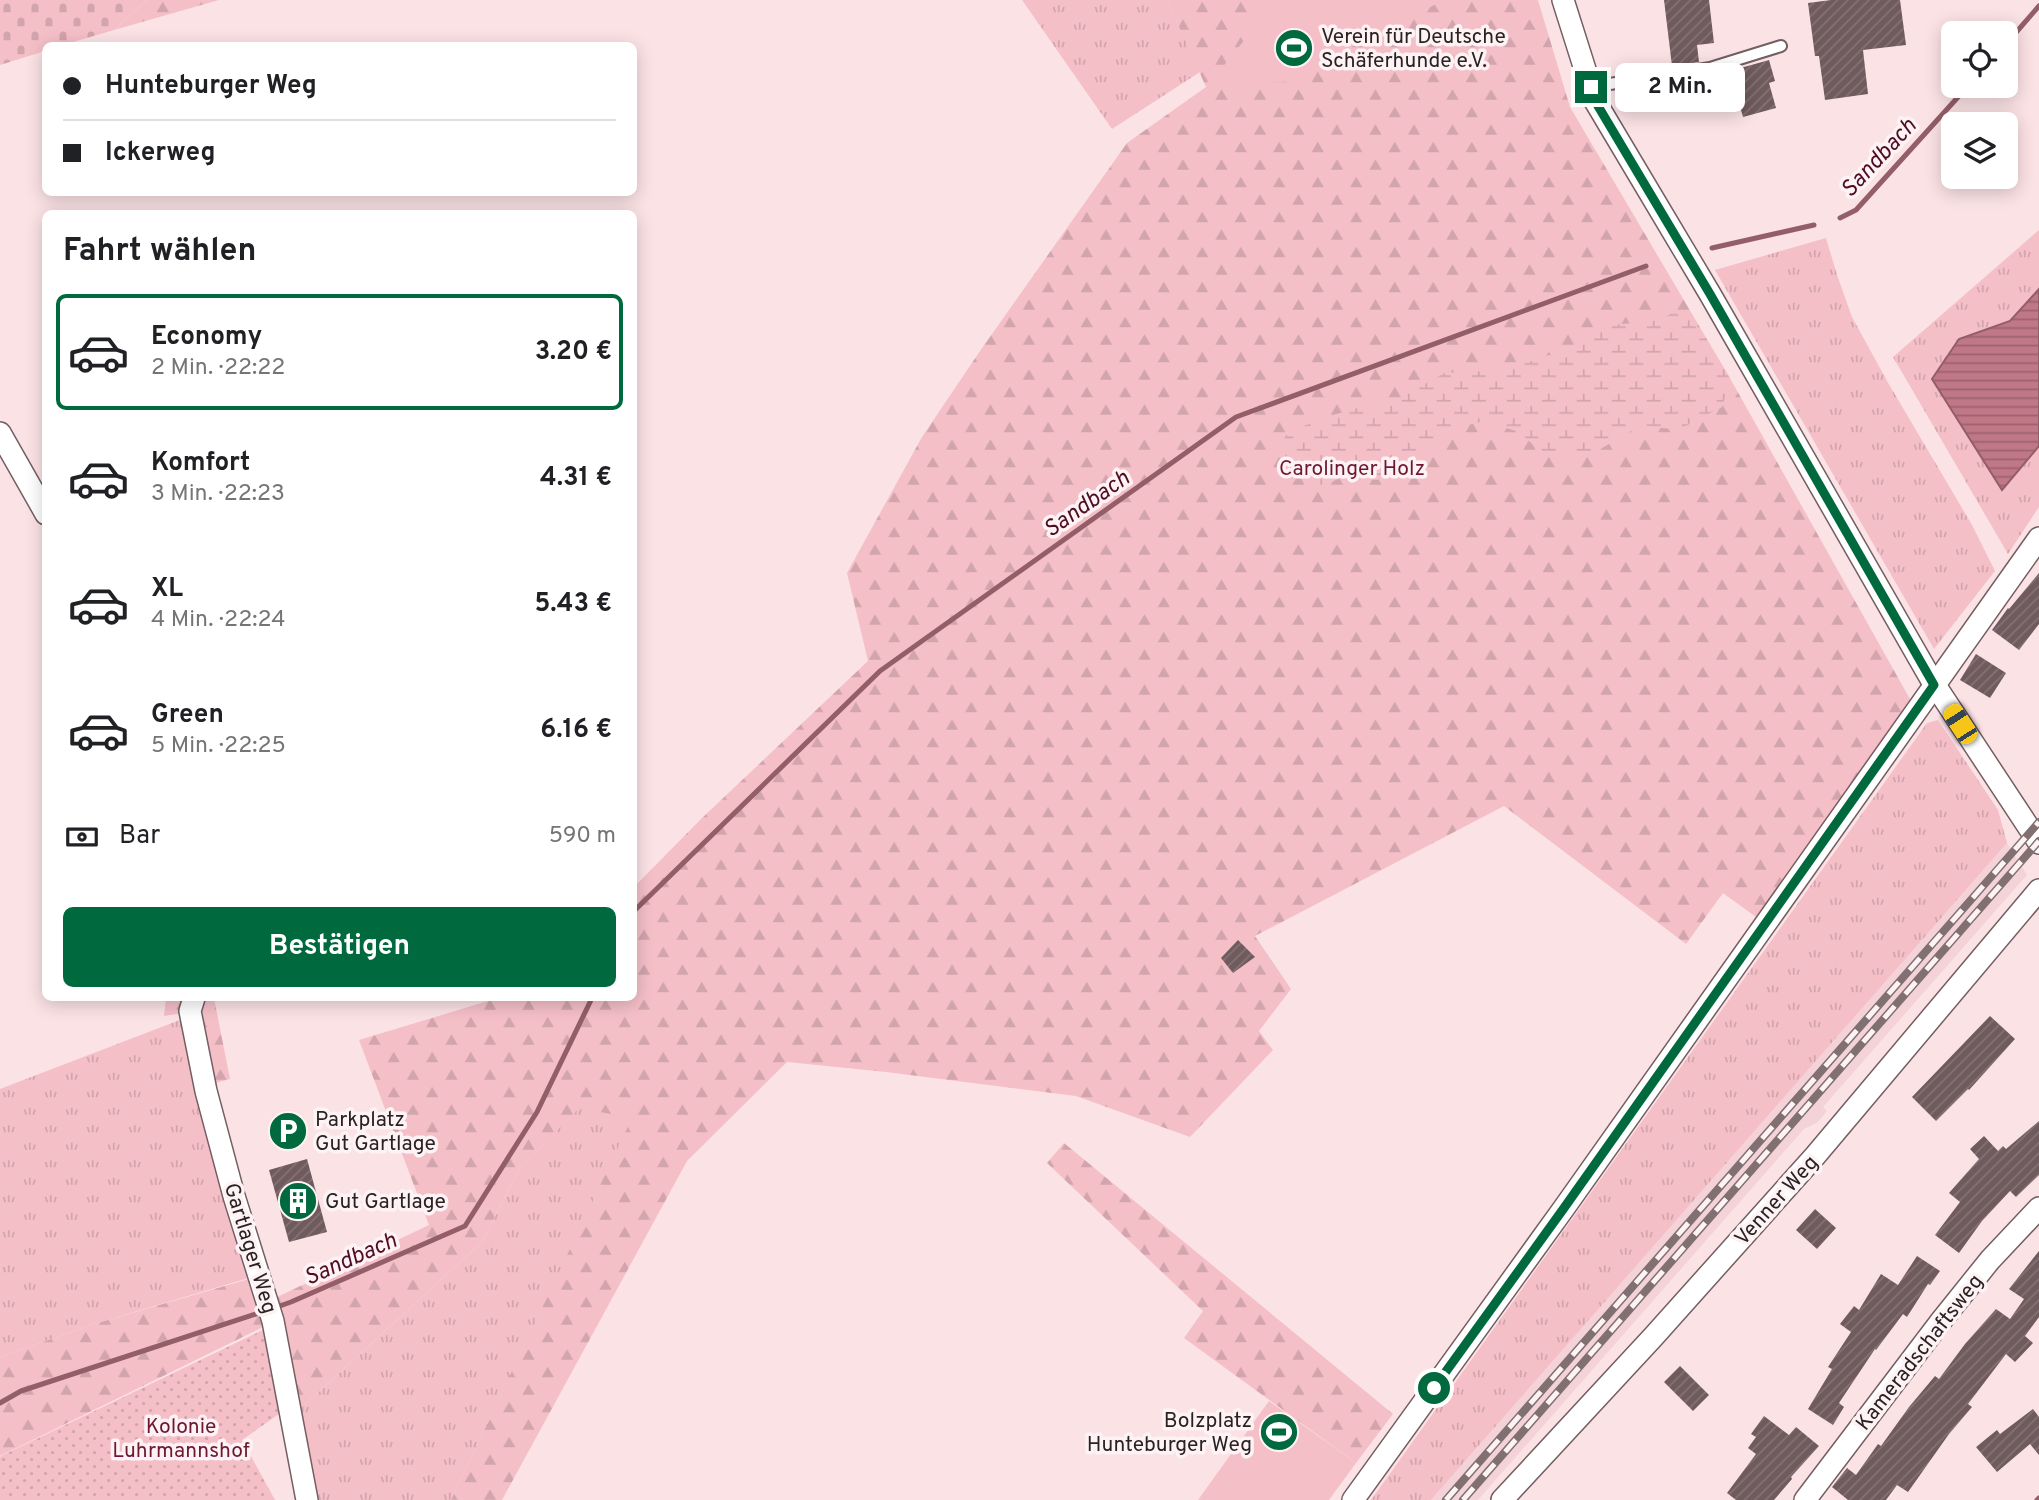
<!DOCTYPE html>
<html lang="de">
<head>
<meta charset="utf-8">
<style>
  :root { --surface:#fff; --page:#f2f2f2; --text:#202124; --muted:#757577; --line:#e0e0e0; --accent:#00693e }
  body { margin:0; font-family:Overpass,sans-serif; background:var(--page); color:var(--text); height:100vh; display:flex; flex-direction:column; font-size:26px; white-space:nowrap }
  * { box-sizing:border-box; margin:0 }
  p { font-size:23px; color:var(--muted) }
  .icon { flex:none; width:38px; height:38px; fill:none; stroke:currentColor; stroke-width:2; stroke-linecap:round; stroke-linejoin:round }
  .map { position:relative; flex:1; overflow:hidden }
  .side { position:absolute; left:42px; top:210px; width:595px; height:791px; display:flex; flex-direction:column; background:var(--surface); border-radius:10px; box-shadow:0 4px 18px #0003 }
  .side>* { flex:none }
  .hud { position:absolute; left:42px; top:42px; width:595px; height:154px; border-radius:10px; box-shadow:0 4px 18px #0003; display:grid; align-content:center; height:154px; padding:0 21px; background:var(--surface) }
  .controls { position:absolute; left:1941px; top:21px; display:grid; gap:14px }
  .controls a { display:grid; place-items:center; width:77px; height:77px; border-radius:10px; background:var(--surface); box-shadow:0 4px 18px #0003; font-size:35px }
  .end { position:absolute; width:32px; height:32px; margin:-16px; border:9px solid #00693e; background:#fff; box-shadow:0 0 0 4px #fff }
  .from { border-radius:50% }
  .bubble { position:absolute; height:49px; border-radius:10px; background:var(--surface); box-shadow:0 4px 18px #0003; font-size:23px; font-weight:700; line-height:49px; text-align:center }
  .car { position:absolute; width:21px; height:42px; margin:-21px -10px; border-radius:9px; box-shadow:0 0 5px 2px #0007; background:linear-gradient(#f5c518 24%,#345 0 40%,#f5c518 0 76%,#345 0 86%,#f5c518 0) }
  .hud b { display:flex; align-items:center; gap:24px; height:66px; font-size:26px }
  .hud b+b { border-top:2px solid var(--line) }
  .hud i { width:18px; height:18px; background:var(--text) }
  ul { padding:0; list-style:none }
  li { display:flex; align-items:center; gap:21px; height:116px; margin:0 14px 10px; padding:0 7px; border:4px solid transparent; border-radius:10px }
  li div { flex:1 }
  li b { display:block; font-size:26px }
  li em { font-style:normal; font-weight:700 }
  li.current { border-color:var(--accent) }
  li>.icon { width:63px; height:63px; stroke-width:1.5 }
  h2 { padding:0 21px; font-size:32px; line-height:84px }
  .pay { display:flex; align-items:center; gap:18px; height:77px; padding:0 21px; font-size:26px }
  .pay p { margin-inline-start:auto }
  .action { display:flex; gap:14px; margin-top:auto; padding:14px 21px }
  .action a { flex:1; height:80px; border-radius:10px; background:var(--accent); color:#fff; font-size:28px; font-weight:700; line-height:80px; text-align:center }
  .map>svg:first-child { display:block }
  .built { fill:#f4d3d8 }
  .grass { fill:url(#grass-tufts) }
  .forest { fill:url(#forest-firs) }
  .wetland { fill:url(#wetland-marsh) }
  .cemetery { fill:url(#cemetery-stones) }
  .garden { fill:url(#garden-dots) }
  .pitch { fill:#f5bfc8 }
  .water { fill:url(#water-rules); stroke:#935e68; stroke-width:2 }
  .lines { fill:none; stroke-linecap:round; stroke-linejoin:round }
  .stream { stroke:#935e68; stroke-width:5 }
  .building { fill:url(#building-hatch) }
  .lane-casing { stroke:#735e62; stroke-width:14 }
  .street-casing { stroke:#735e62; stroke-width:24 }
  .lane { stroke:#fff; stroke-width:10 }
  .street { stroke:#fff; stroke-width:21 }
  .rail-casing { stroke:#807072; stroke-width:8 }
  .rail { stroke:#fdf3f5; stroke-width:5; stroke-dasharray:16; stroke-linecap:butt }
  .route { stroke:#00693e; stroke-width:9 }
  .labels { text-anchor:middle; stroke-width:7; stroke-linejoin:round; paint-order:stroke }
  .poi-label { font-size:21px; fill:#2a2122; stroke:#fdf3f5; text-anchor:start }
  .park-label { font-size:21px; fill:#6f1732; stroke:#fdf3f5 }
  .street-label { font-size:21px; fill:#2a2122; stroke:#fdf3f5 }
  .water-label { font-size:23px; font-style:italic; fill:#4f0c22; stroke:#fdf3f5 }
</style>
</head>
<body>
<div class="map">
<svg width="2039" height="1500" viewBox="0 0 2039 1500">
  <defs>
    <pattern id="grass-tufts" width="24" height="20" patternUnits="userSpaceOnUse" patternTransform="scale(1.75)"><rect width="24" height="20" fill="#f5bfc8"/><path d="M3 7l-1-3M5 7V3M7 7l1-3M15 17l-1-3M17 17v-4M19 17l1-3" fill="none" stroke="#d2a4ac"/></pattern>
    <pattern id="forest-firs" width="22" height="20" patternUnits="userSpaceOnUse" patternTransform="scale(1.75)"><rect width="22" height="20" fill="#f5bfc8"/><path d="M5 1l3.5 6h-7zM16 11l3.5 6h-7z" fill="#d2a4ac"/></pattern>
    <pattern id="wetland-marsh" width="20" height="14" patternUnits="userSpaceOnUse" patternTransform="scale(1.75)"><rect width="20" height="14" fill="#f5bfc8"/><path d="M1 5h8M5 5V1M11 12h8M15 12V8" fill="none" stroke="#d2a4ac"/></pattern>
    <pattern id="cemetery-stones" width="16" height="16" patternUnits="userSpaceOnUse" patternTransform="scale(1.75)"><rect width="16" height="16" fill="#f5bfc8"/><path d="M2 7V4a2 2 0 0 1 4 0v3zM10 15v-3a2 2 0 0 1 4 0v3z" fill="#d2a4ac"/></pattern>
    <pattern id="garden-dots" width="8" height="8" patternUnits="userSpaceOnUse" patternTransform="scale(1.75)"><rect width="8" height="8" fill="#f5bfc8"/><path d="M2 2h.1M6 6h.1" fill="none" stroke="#d2a4ac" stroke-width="1.8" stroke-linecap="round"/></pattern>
    <pattern id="water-rules" width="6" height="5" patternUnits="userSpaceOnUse" patternTransform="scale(1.75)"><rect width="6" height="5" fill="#c07886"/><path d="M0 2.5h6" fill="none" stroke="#9c626d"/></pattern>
    <pattern id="building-hatch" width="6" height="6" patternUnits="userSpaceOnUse" patternTransform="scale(1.75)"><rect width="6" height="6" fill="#6f5a5d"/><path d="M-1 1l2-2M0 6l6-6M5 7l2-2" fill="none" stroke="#837275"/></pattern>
  </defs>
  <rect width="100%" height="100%" fill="#fbe2e5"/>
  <!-- built -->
  <polygon class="built" points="2007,843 2027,875 1823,1107 1827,1111 1818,1122 1804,1129 1478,1500 1431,1500"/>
  <!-- grass -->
  <g class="grass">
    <polygon points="1022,0 1167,0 1200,72 1112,129"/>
    <polygon points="2039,230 2039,507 2008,554 1893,357"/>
    <polygon points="1826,238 1837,275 1852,317 1887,381 1972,525 1995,571 1934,649 1715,270"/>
    <polygon points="1938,720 1998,810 2007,843 1431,1500 1371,1500 1927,723"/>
    <polygon points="185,1018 252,1277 94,1324 0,1357 0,1089"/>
    <polygon points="579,1107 633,1118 451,1500 314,1500 299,1410 482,1242 518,1171"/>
  </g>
  <!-- forest -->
  <g class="forest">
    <polygon points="147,0 219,0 114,30"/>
    <polygon points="1167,0 1538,0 1570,107 1731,380 1910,699 1760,920 1723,893 1686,944 1504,806 1255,936 1291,989 1259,1031 1273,1050 1190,1137 1076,1096 886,1072 787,1062 687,1161 502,1500 451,1500 632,1118 579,1108 518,1171 482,1242 299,1410 275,1298 429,1225 359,1040 498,998 634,998 634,887 700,820 868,661 847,573 922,437 980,351 1127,143 1206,87"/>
    <polygon points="166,998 214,998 230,1079 208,1085 196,1011 164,1016"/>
    <polygon points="1064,1143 1393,1414 1356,1463 1184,1338 1203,1311 1047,1163"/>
    <polygon points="252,1278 267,1325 0,1456 0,1357 94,1324"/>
  </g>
  <!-- wetland -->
  <polygon class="wetland" points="1681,310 1706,338 1731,380 1722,407 1678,430 1641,425 1587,457 1540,451 1519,432 1484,421 1457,428 1437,448 1377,480 1345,476 1324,485 1310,483 1290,466 1276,449 1289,432 1323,418 1364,406 1399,399 1446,372 1467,373 1515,367 1549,355 1572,358 1587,334 1620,324 1651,322"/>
  <!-- cemetery -->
  <polygon class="cemetery" points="0,0 147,0 114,30 63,45 46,46 45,51 0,65"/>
  <!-- garden -->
  <polygon class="garden" points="271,1326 286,1409 242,1440 275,1500 0,1500 0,1457 3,1455"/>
  <!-- pitch -->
  <g class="pitch">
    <polygon points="1271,0 1444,0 1283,82 1230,85 1221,69 1255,27"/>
    <polygon points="1269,1401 1356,1463 1329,1500 1198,1500"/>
  </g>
  <!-- water -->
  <polygon class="water" points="2039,289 2039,446 2002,490 1932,379 1959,339 2010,321"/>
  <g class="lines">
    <!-- stream -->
    <g class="stream">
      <polyline points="2006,44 2039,6"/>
      <polyline points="1840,218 1856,210 1968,86"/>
      <polyline points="1712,248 1814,225"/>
      <polyline points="634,911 880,671 1236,417 1646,266"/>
      <polyline points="274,1308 291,1302 465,1226 537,1112 592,998"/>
      <polyline points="0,1403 21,1391 265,1311"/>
      <polyline points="2037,1500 2039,1498"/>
    </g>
  </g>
  <!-- building -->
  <g class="building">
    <polygon points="1664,0 1709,0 1714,43 1697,45 1699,62 1672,66"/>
    <polygon points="1831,0 1900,0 1906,45 1863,50 1868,94 1825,100 1819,56 1815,56 1808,3"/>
    <polygon points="1769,60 1775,81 1769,83 1776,108 1743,117 1730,71"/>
    <polygon points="2039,573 2039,624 2019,650 1992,630 2008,608 2009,609"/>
    <polygon points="1976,654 2006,673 1990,698 1960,680"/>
    <polygon points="1238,940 1255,957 1233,973 1221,958"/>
    <polygon points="1990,1016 2015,1039 1969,1090 1968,1089 1936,1121 1912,1097"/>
    <polygon points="2039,1121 2039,1175 2016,1197 2010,1191 1982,1221 1959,1253 1935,1235 1960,1202 1949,1193 1979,1159 1970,1149 1984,1136 1998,1151 2003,1146 2006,1149"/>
    <polygon points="307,1159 327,1232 289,1242 269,1170"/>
    <polygon points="1815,1209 1836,1228 1817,1249 1796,1230"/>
    <polygon points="2039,1251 2039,1317 2025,1336 2033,1343 2015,1362 2006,1354 1968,1404 1972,1407 1949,1434 1908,1492 1897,1485 1886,1500 1848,1500 1832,1487 1847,1468 1856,1475 1878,1444 1881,1446 1909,1407 1935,1376 1939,1379 1965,1344 1996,1309 2010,1319 2024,1299 2009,1289"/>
    <polygon points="1917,1256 1940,1271 1930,1285 1928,1284 1907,1317 1903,1314 1876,1350 1875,1349 1839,1403 1844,1407 1833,1425 1808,1409 1832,1369 1828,1367 1851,1332 1840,1324 1854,1306 1859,1310 1881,1274 1898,1285"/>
    <polygon points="1680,1366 1709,1395 1693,1411 1664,1382"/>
    <polygon points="2033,1409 2039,1417 2039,1455 2030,1444 1997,1472 1976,1447 1997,1430 2000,1434"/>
    <polygon points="1764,1416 1789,1435 1796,1427 1819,1446 1791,1477 1792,1479 1774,1500 1736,1500 1727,1493 1756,1454 1748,1448 1756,1437 1751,1434"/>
  </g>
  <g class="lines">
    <!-- lane casing -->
    <g class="lane-casing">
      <polyline id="lane" points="1591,87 1710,68 1781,46"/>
    </g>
    <!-- street casing -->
    <g class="street-casing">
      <g id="street">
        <polyline points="1563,0 1595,101 1710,294 1931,679 2039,843"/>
        <polyline points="0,433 46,514"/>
        <polyline points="194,998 190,1011 206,1091 234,1196 273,1321 307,1500"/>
        <polyline points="1353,1500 1564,1208 2039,538"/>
        <polyline points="1502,1500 1654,1336 1815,1156 2039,890"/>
        <polyline points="1805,1500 1941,1321 1990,1260 2039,1208"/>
      </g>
    </g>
    <!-- lane -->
    <use href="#lane" class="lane"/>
    <!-- street -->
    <use href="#street" class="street"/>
    <!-- rail casing -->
    <g class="rail-casing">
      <g id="rail">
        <polyline points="1446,1500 2039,822"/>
        <polyline points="1463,1500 2039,841"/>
      </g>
    </g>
    <!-- rail -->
    <use href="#rail" class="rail"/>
  </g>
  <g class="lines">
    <!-- route -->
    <polyline class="route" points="1434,1388 1564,1208 1934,685 1710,294 1595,101 1591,87"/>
  </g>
  <!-- icons -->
  <defs>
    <g id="stadium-disc" transform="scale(2.0125)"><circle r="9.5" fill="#00693e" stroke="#fdf3f5"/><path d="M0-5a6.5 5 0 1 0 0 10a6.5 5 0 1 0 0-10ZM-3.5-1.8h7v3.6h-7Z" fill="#fff"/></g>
    <g id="parking-disc" transform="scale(2.0125)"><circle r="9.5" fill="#00693e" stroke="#fdf3f5"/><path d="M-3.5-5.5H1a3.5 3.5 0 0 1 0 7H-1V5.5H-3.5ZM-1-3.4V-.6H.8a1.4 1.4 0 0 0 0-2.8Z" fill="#fff"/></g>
    <g id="building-disc" transform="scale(2.0125)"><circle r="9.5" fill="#00693e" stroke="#fdf3f5"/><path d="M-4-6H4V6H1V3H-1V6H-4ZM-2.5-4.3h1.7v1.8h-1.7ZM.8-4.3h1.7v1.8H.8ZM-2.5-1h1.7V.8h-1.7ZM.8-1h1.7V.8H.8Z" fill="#fff"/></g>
  </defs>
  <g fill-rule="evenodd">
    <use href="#stadium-disc" x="1294" y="48"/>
    <use href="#parking-disc" x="288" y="1131"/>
    <use href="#building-disc" x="298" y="1201"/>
    <use href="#stadium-disc" x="1279" y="1432"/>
  </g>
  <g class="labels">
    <!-- poi labels -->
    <g class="poi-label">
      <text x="1321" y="43">Verein für Deutsche<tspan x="1321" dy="24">Schäferhunde e.V.</tspan></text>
      <text x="315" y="1126">Parkplatz<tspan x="315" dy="24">Gut Gartlage</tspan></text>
      <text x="325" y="1208">Gut Gartlage</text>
      <text x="1252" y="1427" text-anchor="end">Bolzplatz<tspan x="1252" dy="24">Hunteburger Weg</tspan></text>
    </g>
    <!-- park labels -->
    <g class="park-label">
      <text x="1352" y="475">Carolinger Holz</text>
      <text x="181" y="1433">Kolonie<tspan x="181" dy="24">Luhrmannshof</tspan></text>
    </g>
    <!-- street labels -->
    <g class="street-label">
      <text transform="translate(1776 1200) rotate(-48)" y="7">Venner Weg</text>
      <text transform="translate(251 1248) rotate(73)" y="7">Gartlager Weg</text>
      <text transform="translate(1919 1352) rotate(-52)" y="7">Kameradschaftsweg</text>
    </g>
    <!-- water labels -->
    <g class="water-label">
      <text transform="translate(1878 157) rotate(-47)" y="8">Sandbach</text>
      <text transform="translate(1086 503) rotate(-35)" y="8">Sandbach</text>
      <text transform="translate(350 1258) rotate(-24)" y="8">Sandbach</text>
    </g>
  </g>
</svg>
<div class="controls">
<a><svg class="icon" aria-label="locate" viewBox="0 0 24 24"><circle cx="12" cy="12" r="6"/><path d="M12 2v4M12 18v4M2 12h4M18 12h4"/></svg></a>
<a><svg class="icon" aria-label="layers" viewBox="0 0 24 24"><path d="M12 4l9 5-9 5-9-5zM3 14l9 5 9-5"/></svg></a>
</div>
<i class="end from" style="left:1434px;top:1388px"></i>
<i class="end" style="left:1591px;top:87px"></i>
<div class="bubble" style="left:1615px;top:63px;width:130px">2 Min.</div>
<i class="car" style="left:1960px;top:724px;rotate:327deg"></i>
<div class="hud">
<b><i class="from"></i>Hunteburger Weg</b>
<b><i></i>Ickerweg</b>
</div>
<section class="side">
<h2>Fahrt wählen</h2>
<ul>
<li class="current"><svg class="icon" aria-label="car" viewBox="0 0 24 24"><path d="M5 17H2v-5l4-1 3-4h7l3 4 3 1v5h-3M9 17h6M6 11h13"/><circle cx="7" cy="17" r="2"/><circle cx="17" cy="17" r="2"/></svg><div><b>Economy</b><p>2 Min. · 22:22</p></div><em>3.20 €</em></li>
<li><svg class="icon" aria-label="car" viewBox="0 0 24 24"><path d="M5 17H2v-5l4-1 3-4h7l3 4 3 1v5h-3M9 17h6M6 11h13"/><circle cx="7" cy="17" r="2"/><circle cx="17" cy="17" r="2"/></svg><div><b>Komfort</b><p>3 Min. · 22:23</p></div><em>4.31 €</em></li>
<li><svg class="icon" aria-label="car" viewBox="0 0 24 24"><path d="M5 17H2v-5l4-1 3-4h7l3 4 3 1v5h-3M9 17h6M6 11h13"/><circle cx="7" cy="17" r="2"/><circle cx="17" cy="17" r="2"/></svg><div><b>XL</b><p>4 Min. · 22:24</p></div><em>5.43 €</em></li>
<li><svg class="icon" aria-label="car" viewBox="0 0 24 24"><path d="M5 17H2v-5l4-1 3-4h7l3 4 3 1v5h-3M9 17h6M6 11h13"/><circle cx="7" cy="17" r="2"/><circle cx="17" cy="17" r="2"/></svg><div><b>Green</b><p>5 Min. · 22:25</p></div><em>6.16 €</em></li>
</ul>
<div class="pay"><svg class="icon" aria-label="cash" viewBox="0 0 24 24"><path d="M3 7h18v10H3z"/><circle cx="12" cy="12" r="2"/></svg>Bar<p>590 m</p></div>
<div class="action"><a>Bestätigen</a></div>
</section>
</div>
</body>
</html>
